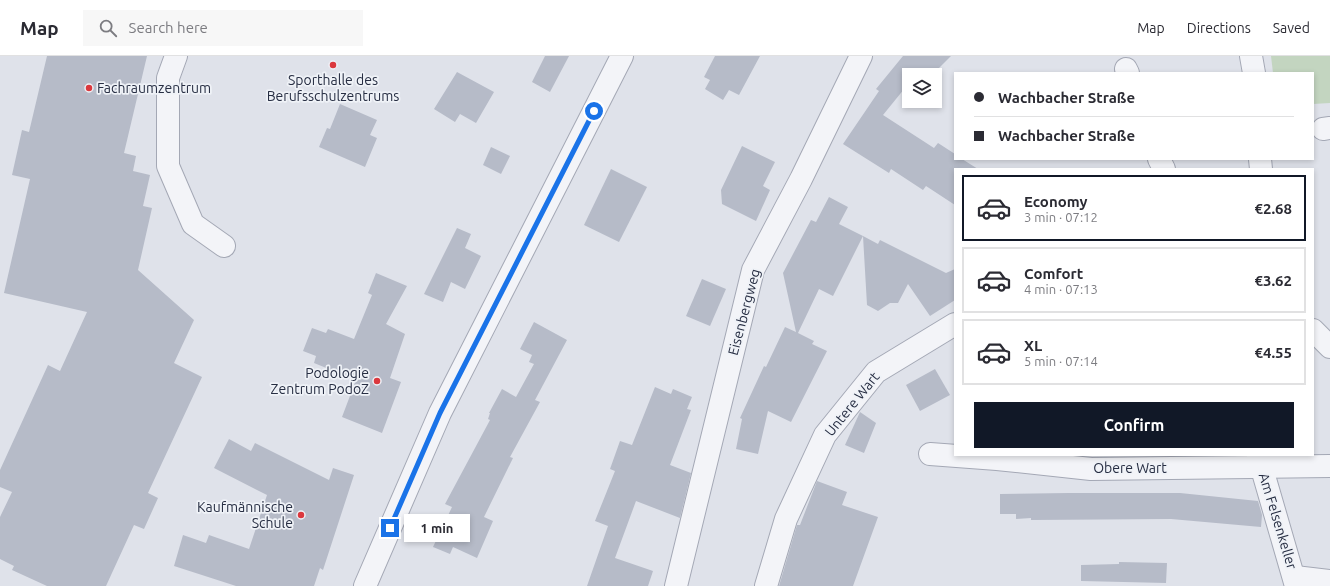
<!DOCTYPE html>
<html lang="en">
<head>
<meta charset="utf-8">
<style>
  :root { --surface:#fff; --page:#f7f7f7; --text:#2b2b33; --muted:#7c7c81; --line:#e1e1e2; --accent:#111827 }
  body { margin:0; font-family:Ubuntu,sans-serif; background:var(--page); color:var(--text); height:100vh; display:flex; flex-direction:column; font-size:15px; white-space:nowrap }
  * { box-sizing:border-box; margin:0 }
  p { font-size:13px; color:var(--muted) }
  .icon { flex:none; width:22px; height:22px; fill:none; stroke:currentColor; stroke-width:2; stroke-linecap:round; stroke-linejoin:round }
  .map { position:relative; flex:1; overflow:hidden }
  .side { position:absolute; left:954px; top:112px; width:360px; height:288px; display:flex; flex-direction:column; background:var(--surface); border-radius:0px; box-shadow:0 2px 6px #0003 }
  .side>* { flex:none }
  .top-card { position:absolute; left:954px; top:16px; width:360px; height:88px; border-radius:0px; box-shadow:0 2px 6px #0003; display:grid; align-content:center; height:88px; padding:0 20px; background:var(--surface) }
  .tools { position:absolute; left:902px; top:12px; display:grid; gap:8px }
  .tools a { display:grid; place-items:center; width:40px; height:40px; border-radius:0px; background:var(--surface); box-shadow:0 2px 6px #0003; font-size:20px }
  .end { position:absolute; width:18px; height:18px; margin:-9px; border:5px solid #1a73e8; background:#fff; box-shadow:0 0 0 2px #fff }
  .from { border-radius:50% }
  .bubble { position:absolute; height:28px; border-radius:0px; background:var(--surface); box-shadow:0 2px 6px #0003; font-size:13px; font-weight:700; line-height:28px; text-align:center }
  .top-card b { display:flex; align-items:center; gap:14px; height:38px; font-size:15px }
  .top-card b+b { border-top:1px solid var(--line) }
  .top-card i { width:10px; height:10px; background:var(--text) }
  ul { padding:7px 0 0; list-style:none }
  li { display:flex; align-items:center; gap:12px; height:66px; margin:0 8px 6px; padding:0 12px; border:2px solid var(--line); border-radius:0px }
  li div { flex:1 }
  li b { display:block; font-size:15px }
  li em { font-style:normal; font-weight:700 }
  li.current { border-color:var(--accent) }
  li>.icon { width:36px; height:36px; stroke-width:1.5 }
  .primary-button { display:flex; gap:8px; margin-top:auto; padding:8px 20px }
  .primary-button a { flex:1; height:46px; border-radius:0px; background:var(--accent); color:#fff; font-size:16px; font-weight:700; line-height:46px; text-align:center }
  header { display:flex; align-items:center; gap:24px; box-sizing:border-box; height:56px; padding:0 20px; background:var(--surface); border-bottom:1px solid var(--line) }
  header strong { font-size:19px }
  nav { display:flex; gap:22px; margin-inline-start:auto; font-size:14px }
  .search { width:280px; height:36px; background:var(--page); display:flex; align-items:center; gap:10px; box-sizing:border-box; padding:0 14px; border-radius:0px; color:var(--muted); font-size:15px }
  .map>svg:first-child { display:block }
  .green { fill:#c3d5c0 }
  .building { fill:#b6bbc8 }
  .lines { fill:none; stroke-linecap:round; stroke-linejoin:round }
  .minor-casing { stroke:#a4a8b5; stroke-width:24 }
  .tertiary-casing { stroke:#a4a8b5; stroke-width:24 }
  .minor { stroke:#f3f4f8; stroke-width:22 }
  .tertiary { stroke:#f3f4f8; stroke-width:22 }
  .route { stroke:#1a73e8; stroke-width:5 }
  .poi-dot { fill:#db383e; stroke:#eff2f7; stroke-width:1.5 }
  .labels { text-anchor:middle; stroke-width:3.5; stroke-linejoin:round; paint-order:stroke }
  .poi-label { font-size:14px; fill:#272e43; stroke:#eff2f7; text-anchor:end }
  .street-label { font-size:14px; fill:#272e43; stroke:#eff2f7 }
</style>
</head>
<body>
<header>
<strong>Map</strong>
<div class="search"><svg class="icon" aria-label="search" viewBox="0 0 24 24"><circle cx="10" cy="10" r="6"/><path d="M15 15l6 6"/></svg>Search here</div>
<nav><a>Map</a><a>Directions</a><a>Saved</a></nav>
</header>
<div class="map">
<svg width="1330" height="530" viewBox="0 0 1330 530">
  <rect width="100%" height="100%" fill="#dfe2ea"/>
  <!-- green -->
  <polygon class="green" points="1271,0 1330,0 1330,47 1313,48 1313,17 1273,17"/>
  <!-- building -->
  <g class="building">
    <polygon points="47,0 147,0 124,97 136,100 133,115 150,119 143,150 152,152 138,214 194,264 174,307 202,321 148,437 158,442 144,473 134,469 106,530 47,530 12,514 14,510 0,503 0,461 12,436 0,431 0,414 48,309 60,315 87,256 4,237 30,123 12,119 22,74 29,76"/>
    <polygon points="545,0 569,0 550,36 532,26"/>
    <polygon points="715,0 760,0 739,39 729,34 723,44 705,33 710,24 704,21"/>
    <polygon points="903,0 951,0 932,19 909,19 909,27 883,59 934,92 938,87 955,98 955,103 962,103 978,113 955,113 955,149 926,130 923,134 891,113 889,117 843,88 879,35 876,33"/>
    <polygon points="457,16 494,36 476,67 460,58 455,66 434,53"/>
    <polygon points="340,48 377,64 370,79 377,82 365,111 319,91 327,72 330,73"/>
    <polygon points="742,90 775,106 763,130 770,134 756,165 722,148 721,134"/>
    <polygon points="491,91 510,100 501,118 483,109"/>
    <polygon points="611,113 647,131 619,186 584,169"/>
    <polygon points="829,141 848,151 839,168 863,180 833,240 819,233 798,277 814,285 812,288 827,295 791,366 768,355 758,398 736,393 742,363 740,362 764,310 766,311 785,271 796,276 783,217 811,164 816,166"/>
    <polygon points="457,172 471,178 465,192 481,200 465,233 451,226 443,246 424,238"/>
    <polygon points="863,180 878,188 880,184 946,217 955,213 955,244 930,260 908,228 898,247 890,247 878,255 867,249"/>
    <polygon points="376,217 407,230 386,268 405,278 390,322 401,326 382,377 342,361 356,324 314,307 316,300 303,295 312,272 326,277 328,273 354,283 372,239 368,237"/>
    <polygon points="702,223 726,233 710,270 686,260"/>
    <polygon points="534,266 567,284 535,344 540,346 510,401 513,402 484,461 493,465 477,502 453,491 450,498 433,491 452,451 445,448 490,364 488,363 490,357 489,357 502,333 516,341 534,308 529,306 532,299 520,293"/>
    <polygon points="935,313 950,339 920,355 906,329"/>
    <polygon points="655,331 671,338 673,333 692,341 687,353 691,354 670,409 691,417 680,462 636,445 615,502 653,515 648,530 587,530 608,470 595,465 615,415 610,413 620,385 632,389"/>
    <polygon points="860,356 876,367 864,397 845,389"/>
    <polygon points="229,383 251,395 255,387 329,424 333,412 354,419 323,514 320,512 314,530 236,530 174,510 183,479 206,487 209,479 249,493 267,439 214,412"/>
    <polygon points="817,425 847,436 842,449 878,461 853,530 779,530 797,469 800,469"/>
    <polygon points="1069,437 1180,437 1258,445 1262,459 1261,471 1171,463 1031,464 1031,462 1016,463 1016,458 1000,458 1000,438"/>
    <polygon points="1119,506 1167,507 1166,527 1081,525 1081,509 1119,508"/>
  </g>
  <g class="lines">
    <!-- minor casing -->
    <g class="minor-casing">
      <g id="minor">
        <polyline points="176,0 168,22 168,110 193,168 224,190"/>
        <polyline points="1251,0 1254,17"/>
        <polyline points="1126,13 1128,17"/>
        <polyline points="1323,73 1330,72"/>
        <polyline points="1159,103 1164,113"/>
        <polyline points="1260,103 1261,113"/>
        <polyline points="1313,274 1330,291"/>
        <polyline points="930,398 997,403 1091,413 1330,410"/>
        <polyline points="1258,399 1296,530"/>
        <polyline points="1295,521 1330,525"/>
        <polyline points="676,530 753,214 801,123 861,0"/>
        <polyline points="766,530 786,463 825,379 876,316 955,268"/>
      </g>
    </g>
    <!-- tertiary casing -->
    <g class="tertiary-casing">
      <polyline id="tertiary" points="365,530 440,357 622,0"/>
    </g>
    <!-- minor -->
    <use href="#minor" class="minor"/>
    <!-- tertiary -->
    <use href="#tertiary" class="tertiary"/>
  </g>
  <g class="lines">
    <!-- route -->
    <polyline class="route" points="390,472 440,357 594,55"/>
  </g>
  <!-- markers -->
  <g class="poi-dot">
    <circle cx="333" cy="9" r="4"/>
    <circle cx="89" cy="32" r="4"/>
    <circle cx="377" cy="325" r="4"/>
    <circle cx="301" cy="459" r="4"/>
  </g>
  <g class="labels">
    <!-- poi labels -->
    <g class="poi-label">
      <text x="333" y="29" text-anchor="middle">Sporthalle des<tspan x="333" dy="16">Berufsschulzentrums</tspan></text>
      <text x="97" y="37" text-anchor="start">Fachraumzentrum</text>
      <text x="369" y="322">Podologie<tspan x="369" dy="16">Zentrum PodoZ</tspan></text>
      <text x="293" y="456">Kaufmännische<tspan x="293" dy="16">Schule</tspan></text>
    </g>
    <!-- street labels -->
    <g class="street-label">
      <text transform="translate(744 256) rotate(-75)" y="5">Eisenbergweg</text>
      <text transform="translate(852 348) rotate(-51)" y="5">Untere Wart</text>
      <text x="1130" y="417">Obere Wart</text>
      <text transform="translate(1278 465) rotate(73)" y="5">Am Felsenkeller</text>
    </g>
  </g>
</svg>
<div class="tools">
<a><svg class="icon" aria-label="layers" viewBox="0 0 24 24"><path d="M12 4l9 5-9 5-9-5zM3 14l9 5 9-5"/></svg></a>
</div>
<i class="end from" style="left:594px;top:55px"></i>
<i class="end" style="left:390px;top:472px"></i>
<div class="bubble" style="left:404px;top:458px;width:66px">1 min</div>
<div class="top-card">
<b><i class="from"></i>Wachbacher Straße</b>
<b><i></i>Wachbacher Straße</b>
</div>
<section class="side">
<ul>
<li class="current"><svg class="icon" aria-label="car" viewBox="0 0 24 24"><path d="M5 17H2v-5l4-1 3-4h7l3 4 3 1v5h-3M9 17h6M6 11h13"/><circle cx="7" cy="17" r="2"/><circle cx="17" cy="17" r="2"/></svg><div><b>Economy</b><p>3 min · 07:12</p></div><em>€2.68</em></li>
<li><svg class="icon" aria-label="car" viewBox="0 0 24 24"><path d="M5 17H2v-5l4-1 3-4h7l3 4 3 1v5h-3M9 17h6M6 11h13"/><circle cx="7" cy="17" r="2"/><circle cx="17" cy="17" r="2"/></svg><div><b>Comfort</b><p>4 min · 07:13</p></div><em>€3.62</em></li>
<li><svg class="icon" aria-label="car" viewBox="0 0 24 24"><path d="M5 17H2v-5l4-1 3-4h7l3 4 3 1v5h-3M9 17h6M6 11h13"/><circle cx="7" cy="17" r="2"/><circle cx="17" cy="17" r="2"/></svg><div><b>XL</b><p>5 min · 07:14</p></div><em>€4.55</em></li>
</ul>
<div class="primary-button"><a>Confirm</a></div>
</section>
</div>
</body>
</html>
